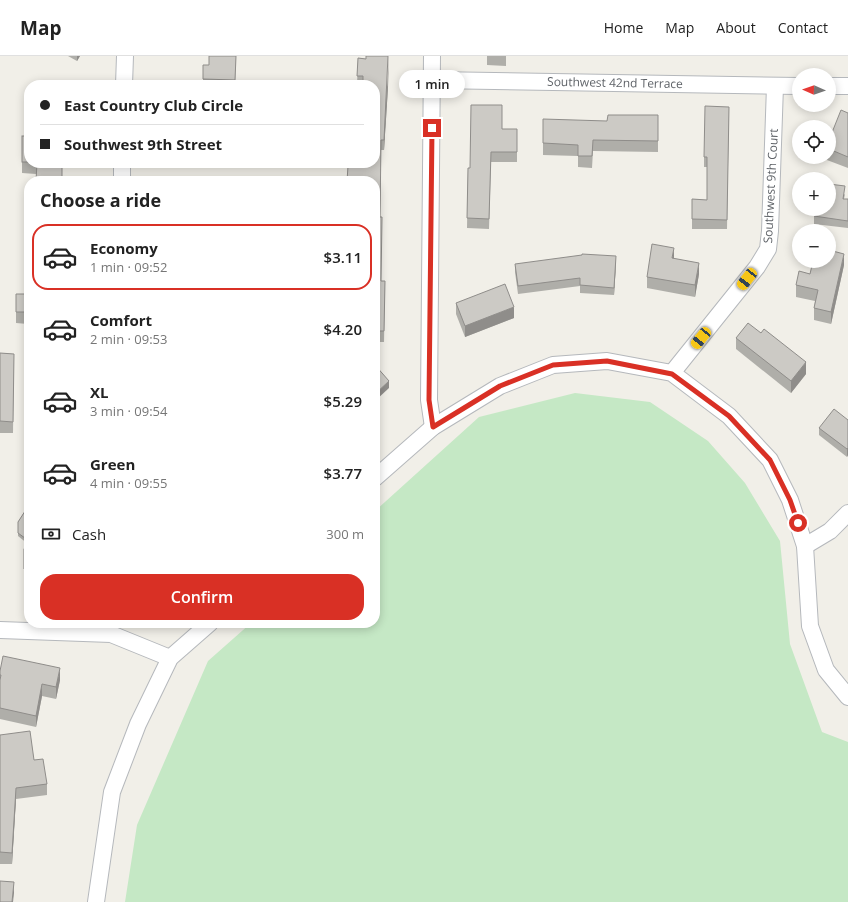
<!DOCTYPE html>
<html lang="en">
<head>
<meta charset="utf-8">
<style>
  :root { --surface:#fff; --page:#f2f2f2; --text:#222; --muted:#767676; --line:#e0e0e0; --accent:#d93025 }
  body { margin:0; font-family:"Open Sans",sans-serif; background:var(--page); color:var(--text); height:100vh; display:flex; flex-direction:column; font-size:15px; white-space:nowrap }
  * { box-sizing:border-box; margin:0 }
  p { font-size:13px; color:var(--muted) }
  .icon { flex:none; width:22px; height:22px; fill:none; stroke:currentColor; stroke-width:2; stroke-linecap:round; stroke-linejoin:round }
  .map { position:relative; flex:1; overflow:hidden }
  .panel { position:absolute; left:24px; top:120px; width:356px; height:452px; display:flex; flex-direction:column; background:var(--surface); border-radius:16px; box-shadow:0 2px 10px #0003 }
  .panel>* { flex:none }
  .banner { position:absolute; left:24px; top:24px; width:356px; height:88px; border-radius:16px; box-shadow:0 2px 10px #0003; display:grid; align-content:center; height:88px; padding:0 16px; background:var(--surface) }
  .needle { width:26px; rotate:272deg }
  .buttons { position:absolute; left:792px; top:12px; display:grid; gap:8px }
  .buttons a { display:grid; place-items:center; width:44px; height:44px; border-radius:50%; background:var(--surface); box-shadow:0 2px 10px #0003; font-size:20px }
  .end { position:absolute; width:18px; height:18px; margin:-9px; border:5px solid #d93025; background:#fff; box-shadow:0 0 0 2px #fff }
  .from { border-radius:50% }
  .bubble { position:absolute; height:28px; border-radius:14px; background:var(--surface); box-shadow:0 2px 10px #0003; font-size:13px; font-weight:600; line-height:28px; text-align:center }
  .car { position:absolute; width:12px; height:24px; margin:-12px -6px; border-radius:5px; box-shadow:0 0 3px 1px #0007; background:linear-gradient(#f5c518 24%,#345 0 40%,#f5c518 0 76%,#345 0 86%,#f5c518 0) }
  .banner b { display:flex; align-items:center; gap:14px; height:38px; font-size:15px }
  .banner b+b { border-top:1px solid var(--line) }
  .banner i { width:10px; height:10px; background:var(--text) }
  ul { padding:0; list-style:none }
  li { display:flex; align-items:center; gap:12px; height:66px; margin:0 8px 6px; padding:0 8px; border:2px solid transparent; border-radius:16px }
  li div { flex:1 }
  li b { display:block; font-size:15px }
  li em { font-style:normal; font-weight:600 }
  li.active { border-color:var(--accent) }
  li>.icon { width:36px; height:36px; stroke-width:1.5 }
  h2 { padding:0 16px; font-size:18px; line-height:48px }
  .pay { display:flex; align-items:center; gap:10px; height:44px; padding:0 16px; font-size:15px }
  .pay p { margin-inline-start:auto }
  .button { display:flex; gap:8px; margin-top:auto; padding:8px 16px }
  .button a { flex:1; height:46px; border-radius:16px; background:var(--accent); color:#fff; font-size:16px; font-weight:600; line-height:46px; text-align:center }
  header { display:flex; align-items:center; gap:24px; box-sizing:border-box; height:56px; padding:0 20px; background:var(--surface); border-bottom:1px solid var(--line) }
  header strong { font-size:19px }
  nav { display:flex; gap:22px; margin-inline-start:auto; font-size:14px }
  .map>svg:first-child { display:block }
  .green { fill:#c5e8c5 }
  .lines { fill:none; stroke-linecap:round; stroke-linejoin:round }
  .minor-casing { stroke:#b5b8bc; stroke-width:18 }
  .minor { stroke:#fff; stroke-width:16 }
  .wall { fill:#afaea9 }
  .shaded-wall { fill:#8f8d8a }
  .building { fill:#cccac5; stroke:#8f8d8a }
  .route { stroke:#d93025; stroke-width:5 }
  .labels { text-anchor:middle; stroke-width:4; stroke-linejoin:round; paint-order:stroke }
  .street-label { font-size:12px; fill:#5f6368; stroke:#fff }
</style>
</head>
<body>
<header>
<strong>Map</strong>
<nav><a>Home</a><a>Map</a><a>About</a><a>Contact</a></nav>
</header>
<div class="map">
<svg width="848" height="846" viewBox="0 0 848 846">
  <rect width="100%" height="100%" fill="#f1efe8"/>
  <!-- green -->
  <polygon class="green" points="575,337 650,346 708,385 745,427 780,485 790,588 822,676 848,686 848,846 125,846 137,769 208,605 251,567 375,567 375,455 479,361"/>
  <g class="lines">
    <!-- minor casing -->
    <g class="minor-casing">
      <g id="minor">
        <polyline points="432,0 429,344 433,371"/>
        <polyline points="432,24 799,30"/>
        <polyline points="124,29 125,0"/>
        <polyline points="829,30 848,30"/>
        <polyline points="122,125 122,107"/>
        <polyline points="672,317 757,211 768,193 770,175 775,30"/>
        <polyline points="375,422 433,371 500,330 553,309 607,305 672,317 729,360 770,404 790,444 805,490 810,570 826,614 848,641"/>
        <polyline points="805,490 830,475 848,457"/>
        <polyline points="0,574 111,578 170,602"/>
        <polyline points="96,846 112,736 138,668 170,602 210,567"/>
      </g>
    </g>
    <!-- minor -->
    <use href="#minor" class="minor"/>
  </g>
  <!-- wall -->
  <g class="wall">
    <polygon points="68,0 80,0 77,5"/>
    <polygon points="209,0 236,0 235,29 203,29 203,9 209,9"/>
    <polygon points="487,0 506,0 506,10 487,9"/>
    <polygon points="358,2 366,3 388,31 384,94 381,94 380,161 381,225 385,225 384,286 375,286 375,125 350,110 375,29 357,29"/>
    <polygon points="729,51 727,173 692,173 692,143 707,144 707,111 704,111 704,101"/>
    <polygon points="848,57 848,112 819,101 829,101 829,78 831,79"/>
    <polygon points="658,59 658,96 593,95 592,112 578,111 578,100 543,99 543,87 607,65"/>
    <polygon points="517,73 517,106 491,106 489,173 467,172 468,112 470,112"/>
    <polygon points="22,80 29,80 29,107 63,107 36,118 22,117"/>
    <polygon points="194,107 214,107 214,108"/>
    <polygon points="845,138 844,143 848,143 848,172 814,168 814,160"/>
    <rect x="27" y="160" width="2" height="27"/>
    <polygon points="674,203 699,218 695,241 647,232 647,221"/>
    <polygon points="616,207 614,239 580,237 580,230 518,238 515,216 515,208"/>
    <polygon points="844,209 831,268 814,264 814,252 815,245 796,241 796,229 810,218"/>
    <polygon points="29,217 29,278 28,278 28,268 16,267 16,238 29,238"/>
    <polygon points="456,247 514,262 465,281 456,258"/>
    <polygon points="736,282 806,318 791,337 736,293"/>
    <polygon points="0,297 14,298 13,377 0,377"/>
    <polygon points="848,364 848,399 847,401 819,379 819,372"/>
    <polygon points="29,449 29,517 24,517 24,493 28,488 18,480 18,466"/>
    <polygon points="0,615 60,624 56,643 42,640 36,671 0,663"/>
    <polygon points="0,679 34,704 47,728 47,739 16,743 12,808 0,808"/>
  </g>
  <!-- shaded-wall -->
  <g class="shaded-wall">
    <polygon points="77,0 80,0 77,5"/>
    <polygon points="389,0 388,31 384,94 384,84"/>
    <polygon points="674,192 674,204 672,202"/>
    <polygon points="844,198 844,209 831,268 831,256"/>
    <polygon points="616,200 616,207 614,239 614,232"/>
    <polygon points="699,207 699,218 695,241 695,229"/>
    <polygon points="514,251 514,262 465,281 465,270"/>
    <polygon points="806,306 806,318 791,337 791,325"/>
    <polygon points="389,325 389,332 375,345 375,338"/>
    <polygon points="848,392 848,399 847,401 847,393"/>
    <polygon points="60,612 60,624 56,643 56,631"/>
    <polygon points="42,628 42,640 36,671 36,660"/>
    <polygon points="16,732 16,743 12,808 12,797"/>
    <polygon points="14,826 14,837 13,846 12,846"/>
  </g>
  <!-- building -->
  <g class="building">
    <polygon points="209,0 236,0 235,24 203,23 203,9 209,9"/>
    <polygon points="366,0 388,0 384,84 381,84 380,161 382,161 381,225 385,225 384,275 375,275 375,125 347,125 348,110 350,110 350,107 375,107 375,29 363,29 363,20 357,20 358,2 366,3"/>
    <polygon points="471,49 502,49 502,73 517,73 517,96 491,96 489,163 467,162 468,112 470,112"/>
    <polygon points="705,50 729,51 727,164 692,163 692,143 707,144 707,101 704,101"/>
    <polygon points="841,54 848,57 848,101 829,93 829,78 831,79"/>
    <polygon points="608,59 658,59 658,85 593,84 592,100 578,100 578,89 543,87 543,63 607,65"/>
    <rect x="22" y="80" width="7" height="26"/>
    <polygon points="37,107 62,107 62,125 36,125"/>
    <polygon points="829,128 845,130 843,143 848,143 848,165 814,160 815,153 829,153"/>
    <rect x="27" y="160" width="2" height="16"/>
    <polygon points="652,188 674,192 672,202 699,207 695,229 647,221"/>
    <polygon points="829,194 844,198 831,256 814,252 818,234 796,229 799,215 810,218 813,205 829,205"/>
    <polygon points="582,198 616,200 614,232 580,229 580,222 518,230 515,208 582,199"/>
    <polygon points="29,217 29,266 28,266 28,256 16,256 16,238 29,238"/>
    <polygon points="505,228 514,251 465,270 456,247"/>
    <polygon points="748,267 761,277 764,273 806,306 791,325 736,282"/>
    <polygon points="0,297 14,298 13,366 0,365"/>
    <polygon points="375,309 389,325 375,338"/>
    <polygon points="834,353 848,364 848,392 847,393 819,372"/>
    <polygon points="29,449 29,485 18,477 18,466"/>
    <polygon points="29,486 29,513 24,513 24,493"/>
    <polygon points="3,600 60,612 56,631 42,628 36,660 0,652 0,624 1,619 0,619 0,615"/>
    <polygon points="30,675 34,704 43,703 47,728 16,732 12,797 0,796 0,679"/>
    <polygon points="0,825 14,826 12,846 0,846"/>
  </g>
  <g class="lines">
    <!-- route -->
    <polyline class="route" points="432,72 429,344 433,371 500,330 553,309 607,305 672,318 729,360 770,404 790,444 798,467"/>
  </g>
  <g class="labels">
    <!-- street labels -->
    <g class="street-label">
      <text transform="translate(615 27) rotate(1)" y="4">Southwest 42nd Terrace</text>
      <text transform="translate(771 130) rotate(-87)" y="4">Southwest 9th Court</text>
    </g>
  </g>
</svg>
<div class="buttons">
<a><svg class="needle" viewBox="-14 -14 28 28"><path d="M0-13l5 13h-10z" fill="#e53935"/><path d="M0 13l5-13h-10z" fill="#767676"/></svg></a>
<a><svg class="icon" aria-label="locate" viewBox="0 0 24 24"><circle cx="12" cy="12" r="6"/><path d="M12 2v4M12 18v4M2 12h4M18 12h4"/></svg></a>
<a>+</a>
<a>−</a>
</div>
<i class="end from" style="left:798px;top:467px"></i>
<i class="end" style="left:432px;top:72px"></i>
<div class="bubble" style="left:399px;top:14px;width:66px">1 min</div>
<i class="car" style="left:747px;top:223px;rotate:218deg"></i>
<i class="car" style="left:701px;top:282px;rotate:219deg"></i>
<div class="banner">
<b><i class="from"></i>East Country Club Circle</b>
<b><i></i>Southwest 9th Street</b>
</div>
<section class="panel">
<h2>Choose a ride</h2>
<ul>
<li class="active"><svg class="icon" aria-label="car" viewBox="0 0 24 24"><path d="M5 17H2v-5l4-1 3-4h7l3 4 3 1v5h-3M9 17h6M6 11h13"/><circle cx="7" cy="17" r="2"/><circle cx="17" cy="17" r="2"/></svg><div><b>Economy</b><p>1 min · 09:52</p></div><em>$3.11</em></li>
<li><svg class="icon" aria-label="car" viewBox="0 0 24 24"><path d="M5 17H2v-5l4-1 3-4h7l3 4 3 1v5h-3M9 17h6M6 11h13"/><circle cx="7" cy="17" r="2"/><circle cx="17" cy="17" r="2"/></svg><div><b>Comfort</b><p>2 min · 09:53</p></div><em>$4.20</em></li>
<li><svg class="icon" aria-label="car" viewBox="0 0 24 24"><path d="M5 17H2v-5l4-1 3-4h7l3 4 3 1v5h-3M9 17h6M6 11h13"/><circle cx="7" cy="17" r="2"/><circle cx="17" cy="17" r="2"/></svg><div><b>XL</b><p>3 min · 09:54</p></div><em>$5.29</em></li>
<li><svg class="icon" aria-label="car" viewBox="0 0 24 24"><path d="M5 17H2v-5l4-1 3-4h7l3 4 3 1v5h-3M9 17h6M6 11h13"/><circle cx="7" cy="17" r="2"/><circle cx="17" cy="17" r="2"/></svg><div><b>Green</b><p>4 min · 09:55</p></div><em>$3.77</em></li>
</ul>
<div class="pay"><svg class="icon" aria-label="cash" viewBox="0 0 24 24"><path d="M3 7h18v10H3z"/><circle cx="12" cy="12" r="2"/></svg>Cash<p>300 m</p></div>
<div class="button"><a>Confirm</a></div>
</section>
</div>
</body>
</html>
